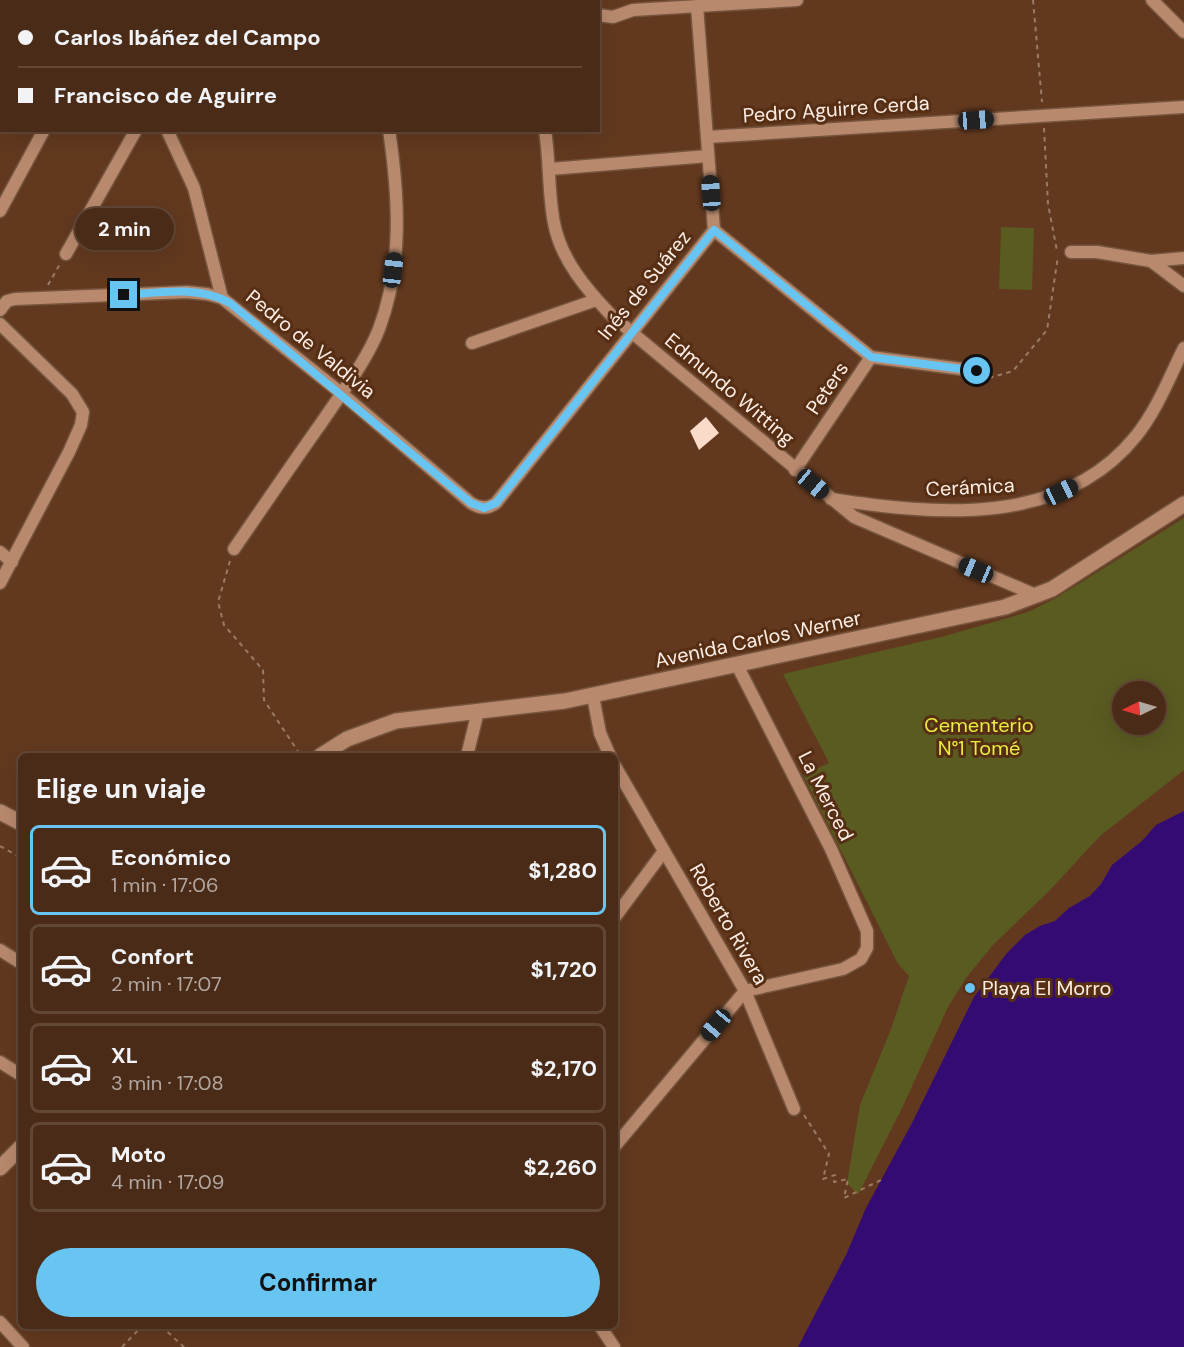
<!DOCTYPE html>
<html lang="es">
<head>
<meta charset="utf-8">
<style>
  :root { --surface:#4a2b17; --page:#513320; --text:#f1f3f6; --muted:#b2a7a1; --line:#614736; --accent:#68c4f0 }
  body { margin:0; font-family:"DM Sans",sans-serif; background:var(--page); color:var(--text); height:100vh; display:flex; flex-direction:column; font-size:22px; white-space:nowrap }
  * { box-sizing:border-box; margin:0 }
  p { font-size:20px; color:var(--muted) }
  .icon { flex:none; width:33px; height:33px; fill:none; stroke:currentColor; stroke-width:2; stroke-linecap:round; stroke-linejoin:round }
  .map { position:relative; flex:1; overflow:hidden }
  .sheet { position:absolute; left:18px; top:753px; width:600px; height:576px; display:flex; flex-direction:column; background:var(--surface); border-radius:9px; box-shadow:0 6px 24px #0002,0 0 0 2px var(--line) }
  .sheet>* { flex:none }
  .guide { position:absolute; left:0px; top:0px; width:600px; height:132px; box-shadow:0 6px 24px #0002,0 0 0 2px var(--line); display:grid; align-content:center; height:132px; padding:0 18px; background:var(--surface) }
  .needle { width:39px; rotate:265deg }
  .tools { position:absolute; left:1112px; top:681px; display:grid; gap:12px }
  .tools a { display:grid; place-items:center; width:54px; height:54px; border-radius:50%; background:var(--surface); box-shadow:0 6px 24px #0002,0 0 0 2px var(--line); font-size:30px }
  .end { position:absolute; width:27px; height:27px; margin:-14px; border:8px solid #68c4f0; background:#111; box-shadow:0 0 0 3px #111 }
  .from { border-radius:50% }
  .bubble { position:absolute; height:42px; border-radius:21px; background:var(--surface); box-shadow:0 6px 24px #0002,0 0 0 2px var(--line); font-size:20px; font-weight:700; line-height:42px; text-align:center }
  .car { position:absolute; width:18px; height:36px; margin:-18px -9px; border-radius:8px; box-shadow:0 0 4px 2px #0007; background:linear-gradient(#222 24%,#8ab4d8 0 40%,#222 0 76%,#8ab4d8 0 86%,#222 0) }
  .guide b { display:flex; align-items:center; gap:21px; height:57px; font-size:22px }
  .guide b+b { border-top:2px solid var(--line) }
  .guide i { width:15px; height:15px; background:var(--text) }
  ul { padding:0; list-style:none }
  li { display:flex; align-items:center; gap:18px; height:90px; margin:0 12px 9px; padding:0 6px; border:3px solid var(--line); border-radius:9px }
  li div { flex:1 }
  li b { display:block; font-size:22px }
  li em { font-style:normal; font-weight:700 }
  li.current { border-color:var(--accent) }
  li>.icon { width:54px; height:54px; stroke-width:1.5 }
  h2 { padding:0 18px; font-size:27px; line-height:72px }
  .primary-button { display:flex; gap:12px; margin-top:auto; padding:12px 18px }
  .primary-button a { flex:1; height:69px; border-radius:36px; background:var(--accent); color:#111; font-size:24px; font-weight:700; line-height:69px; text-align:center }
  .map>svg:first-child { display:block }
  .green { fill:#595b21; fill-rule:evenodd }
  .water { fill:#330b72 }
  .building { fill:#fadbca }
  .lines { fill:none; stroke-linecap:round; stroke-linejoin:round }
  .street-casing { stroke:#75553e; stroke-width:15 }
  .secondary-casing { stroke:#75553e; stroke-width:18 }
  .path { stroke:#9b7b67; stroke-width:2; stroke-dasharray:4.5 4.5; stroke-linecap:butt }
  .street { stroke:#b8896d; stroke-width:12 }
  .secondary { stroke:#b8896d; stroke-width:15 }
  .route { stroke:#68c4f0; stroke-width:8 }
  .poi-dot { fill:#68c4f0; stroke:#562e14; stroke-width:2 }
  .labels { text-anchor:middle; stroke-width:6; stroke-linejoin:round; paint-order:stroke }
  .street-label { font-size:20px; fill:#fdede4; stroke:#562e14 }
  .park-label { font-size:20px; fill:#e8ed3f; stroke:#562e14 }
  .poi-label { font-size:20px; fill:#fdede4; stroke:#562e14; text-anchor:start }
</style>
</head>
<body>
<div class="map">
<svg width="1184" height="1347" viewBox="0 0 1184 1347">
  <rect width="100%" height="100%" fill="#62391f"/>
  <!-- green -->
  <g class="green">
    <polygon points="1001,227 1034,228 1032,290 999,289"/>
    <path d="M1184 518V770L1100 836 1050 890 993 945 966 978 948 1007 903 1106 858 1195 847 1183 860 1105 891 1029 909 976 898 964 803 775 829 763 783 674 945 636 1028 612 1056 598ZM1122 692H1155V724H1122Z"/>
  </g>
  <!-- water -->
  <polygon class="water" points="1184,811 1184,1347 798,1347 846,1255 866,1208 912,1123 974,997 1007,953 1025,935 1040,926 1055,921 1069,908 1090,896 1101,884 1112,865 1142,841 1156,825"/>
  <!-- building -->
  <polygon class="building" points="706,417 719,433 699,450 690,431"/>
  <g class="lines">
    <!-- street casing -->
    <g class="street-casing">
      <g id="street">
        <polyline points="349,0 350,2"/>
        <polyline points="495,0 496,2"/>
        <polyline points="577,0 579,2"/>
        <polyline points="1152,0 1184,32"/>
        <polyline points="598,15 613,17 633,10 797,0"/>
        <polyline points="167,130 194,188 222,298"/>
        <path d="M545 130C550 161 548 193 554 223 561 260 587 290 612 316L854 517 1038 596"/>
        <polyline points="707,137 1184,107"/>
        <polyline points="550,169 708,156"/>
        <polyline points="0,211 44,130"/>
        <polyline points="714,230 871,357 977,371"/>
        <polyline points="1071,252 1097,252 1151,261 1184,258"/>
        <polyline points="66,254 136,130"/>
        <polyline points="1151,261 1184,286"/>
        <path d="M0 310 7 301 15 299 187 292 207 294 222 298 341 393 471 503C480 509 488 509 496 503L714 230 697 6"/>
        <polyline points="0,324 72,394 83,412 81,425 69,452 0,583"/>
        <polyline points="472,343 596,300"/>
        <polyline points="795,470 871,357"/>
        <path d="M831 499C935 515 1062 528 1136 436 1157 410 1169 378 1184 348"/>
        <path d="M234 549C263 507 292 464 322 422 342 392 366 362 379 329 403 265 399 197 389 130"/>
        <polyline points="0,552 12,562"/>
        <polyline points="593,696 600,733 610,756"/>
        <polyline points="467,756 478,711"/>
        <polyline points="615,766 745,991 794,1109"/>
        <polyline points="615,917 664,851"/>
        <polyline points="0,950 21,963"/>
        <polyline points="0,1062 21,1075"/>
        <polyline points="615,1146 745,991 843,969 861,959 867,948 867,931 831,849 737,665"/>
        <polyline points="0,1322 23,1347"/>
        <polyline points="600,1326 614,1347"/>
      </g>
    </g>
    <!-- secondary casing -->
    <g class="secondary-casing">
      <g id="secondary">
        <polyline points="320,756 347,739 396,721 565,701 1005,607 1052,589 1184,504"/>
        <polyline points="0,812 21,823"/>
        <polyline points="0,1168 21,1147"/>
      </g>
    </g>
    <!-- path -->
    <g class="path">
      <polyline points="1033,0 1042,102"/>
      <polyline points="115,2 115,0"/>
      <polyline points="1044,128 1048,204 1057,251"/>
      <polyline points="48,285 60,264"/>
      <polyline points="989,378 1013,371 1047,330 1058,256"/>
      <polyline points="230,561 218,602 224,625 263,670 264,700 301,756"/>
      <polyline points="0,846 21,858"/>
      <polyline points="804,1115 829,1154 823,1179 835,1175 834,1182 848,1179 844,1198 881,1180"/>
      <polyline points="161,1326 184,1347"/>
      <polyline points="122,1347 142,1326"/>
    </g>
    <!-- street -->
    <use href="#street" class="street"/>
    <!-- secondary -->
    <use href="#secondary" class="secondary"/>
  </g>
  <g class="lines">
    <!-- route -->
    <path class="route" d="M124 295C158 293 199 285 230 303L471 503 484 508 496 503 714 230 871 357 977 371"/>
  </g>
  <!-- markers -->
  <circle class="poi-dot" cx="970" cy="988" r="6"/>
  <g class="labels">
    <!-- street labels -->
    <g class="street-label">
      <text transform="translate(836 109) rotate(-4)" y="7">Pedro Aguirre Cerda</text>
      <text transform="translate(644 285) rotate(-51)" y="7">Inés de Suárez</text>
      <text transform="translate(311 344) rotate(39)" y="7">Pedro de Valdivia</text>
      <text transform="translate(827 388) rotate(-56)" y="7">Peters</text>
      <text transform="translate(730 389) rotate(40)" y="7">Edmundo Witting</text>
      <text transform="translate(970 487) rotate(-3)" y="7">Cerámica</text>
      <text transform="translate(758 639) rotate(-12)" y="7">Avenida Carlos Werner</text>
      <text transform="translate(826 796) rotate(63)" y="7">La Merced</text>
      <text transform="translate(729 924) rotate(60)" y="7">Roberto Rivera</text>
    </g>
    <!-- park labels -->
    <g class="park-label">
      <text x="979" y="732">Cementerio<tspan x="979" dy="23">N°1 Tomé</tspan></text>
    </g>
    <!-- poi labels -->
    <g class="poi-label">
      <text x="982" y="995">Playa El Morro</text>
    </g>
  </g>
</svg>
<div class="tools">
<a><svg class="needle" viewBox="-14 -14 28 28"><path d="M0-13l5 13h-10z" fill="#e53935"/><path d="M0 13l5-13h-10z" fill="#b2a7a1"/></svg></a>
</div>
<i class="end from" style="left:977px;top:371px"></i>
<i class="end" style="left:124px;top:295px"></i>
<div class="bubble" style="left:75px;top:208px;width:99px">2 min</div>
<i class="car" style="left:976px;top:120px;rotate:86deg"></i>
<i class="car" style="left:711px;top:193px;rotate:356deg"></i>
<i class="car" style="left:393px;top:270px;rotate:7deg"></i>
<i class="car" style="left:813px;top:484px;rotate:130deg"></i>
<i class="car" style="left:1061px;top:492px;rotate:65deg"></i>
<i class="car" style="left:976px;top:570px;rotate:293deg"></i>
<i class="car" style="left:716px;top:1025px;rotate:220deg"></i>
<div class="guide">
<b><i class="from"></i>Carlos Ibáñez del Campo</b>
<b><i></i>Francisco de Aguirre</b>
</div>
<section class="sheet">
<h2>Elige un viaje</h2>
<ul>
<li class="current"><svg class="icon" aria-label="car" viewBox="0 0 24 24"><path d="M5 17H2v-5l4-1 3-4h7l3 4 3 1v5h-3M9 17h6M6 11h13"/><circle cx="7" cy="17" r="2"/><circle cx="17" cy="17" r="2"/></svg><div><b>Económico</b><p>1 min · 17:06</p></div><em>$1,280</em></li>
<li><svg class="icon" aria-label="car" viewBox="0 0 24 24"><path d="M5 17H2v-5l4-1 3-4h7l3 4 3 1v5h-3M9 17h6M6 11h13"/><circle cx="7" cy="17" r="2"/><circle cx="17" cy="17" r="2"/></svg><div><b>Confort</b><p>2 min · 17:07</p></div><em>$1,720</em></li>
<li><svg class="icon" aria-label="car" viewBox="0 0 24 24"><path d="M5 17H2v-5l4-1 3-4h7l3 4 3 1v5h-3M9 17h6M6 11h13"/><circle cx="7" cy="17" r="2"/><circle cx="17" cy="17" r="2"/></svg><div><b>XL</b><p>3 min · 17:08</p></div><em>$2,170</em></li>
<li><svg class="icon" aria-label="car" viewBox="0 0 24 24"><path d="M5 17H2v-5l4-1 3-4h7l3 4 3 1v5h-3M9 17h6M6 11h13"/><circle cx="7" cy="17" r="2"/><circle cx="17" cy="17" r="2"/></svg><div><b>Moto</b><p>4 min · 17:09</p></div><em>$2,260</em></li>
</ul>
<div class="primary-button"><a>Confirmar</a></div>
</section>
</div>
</body>
</html>
